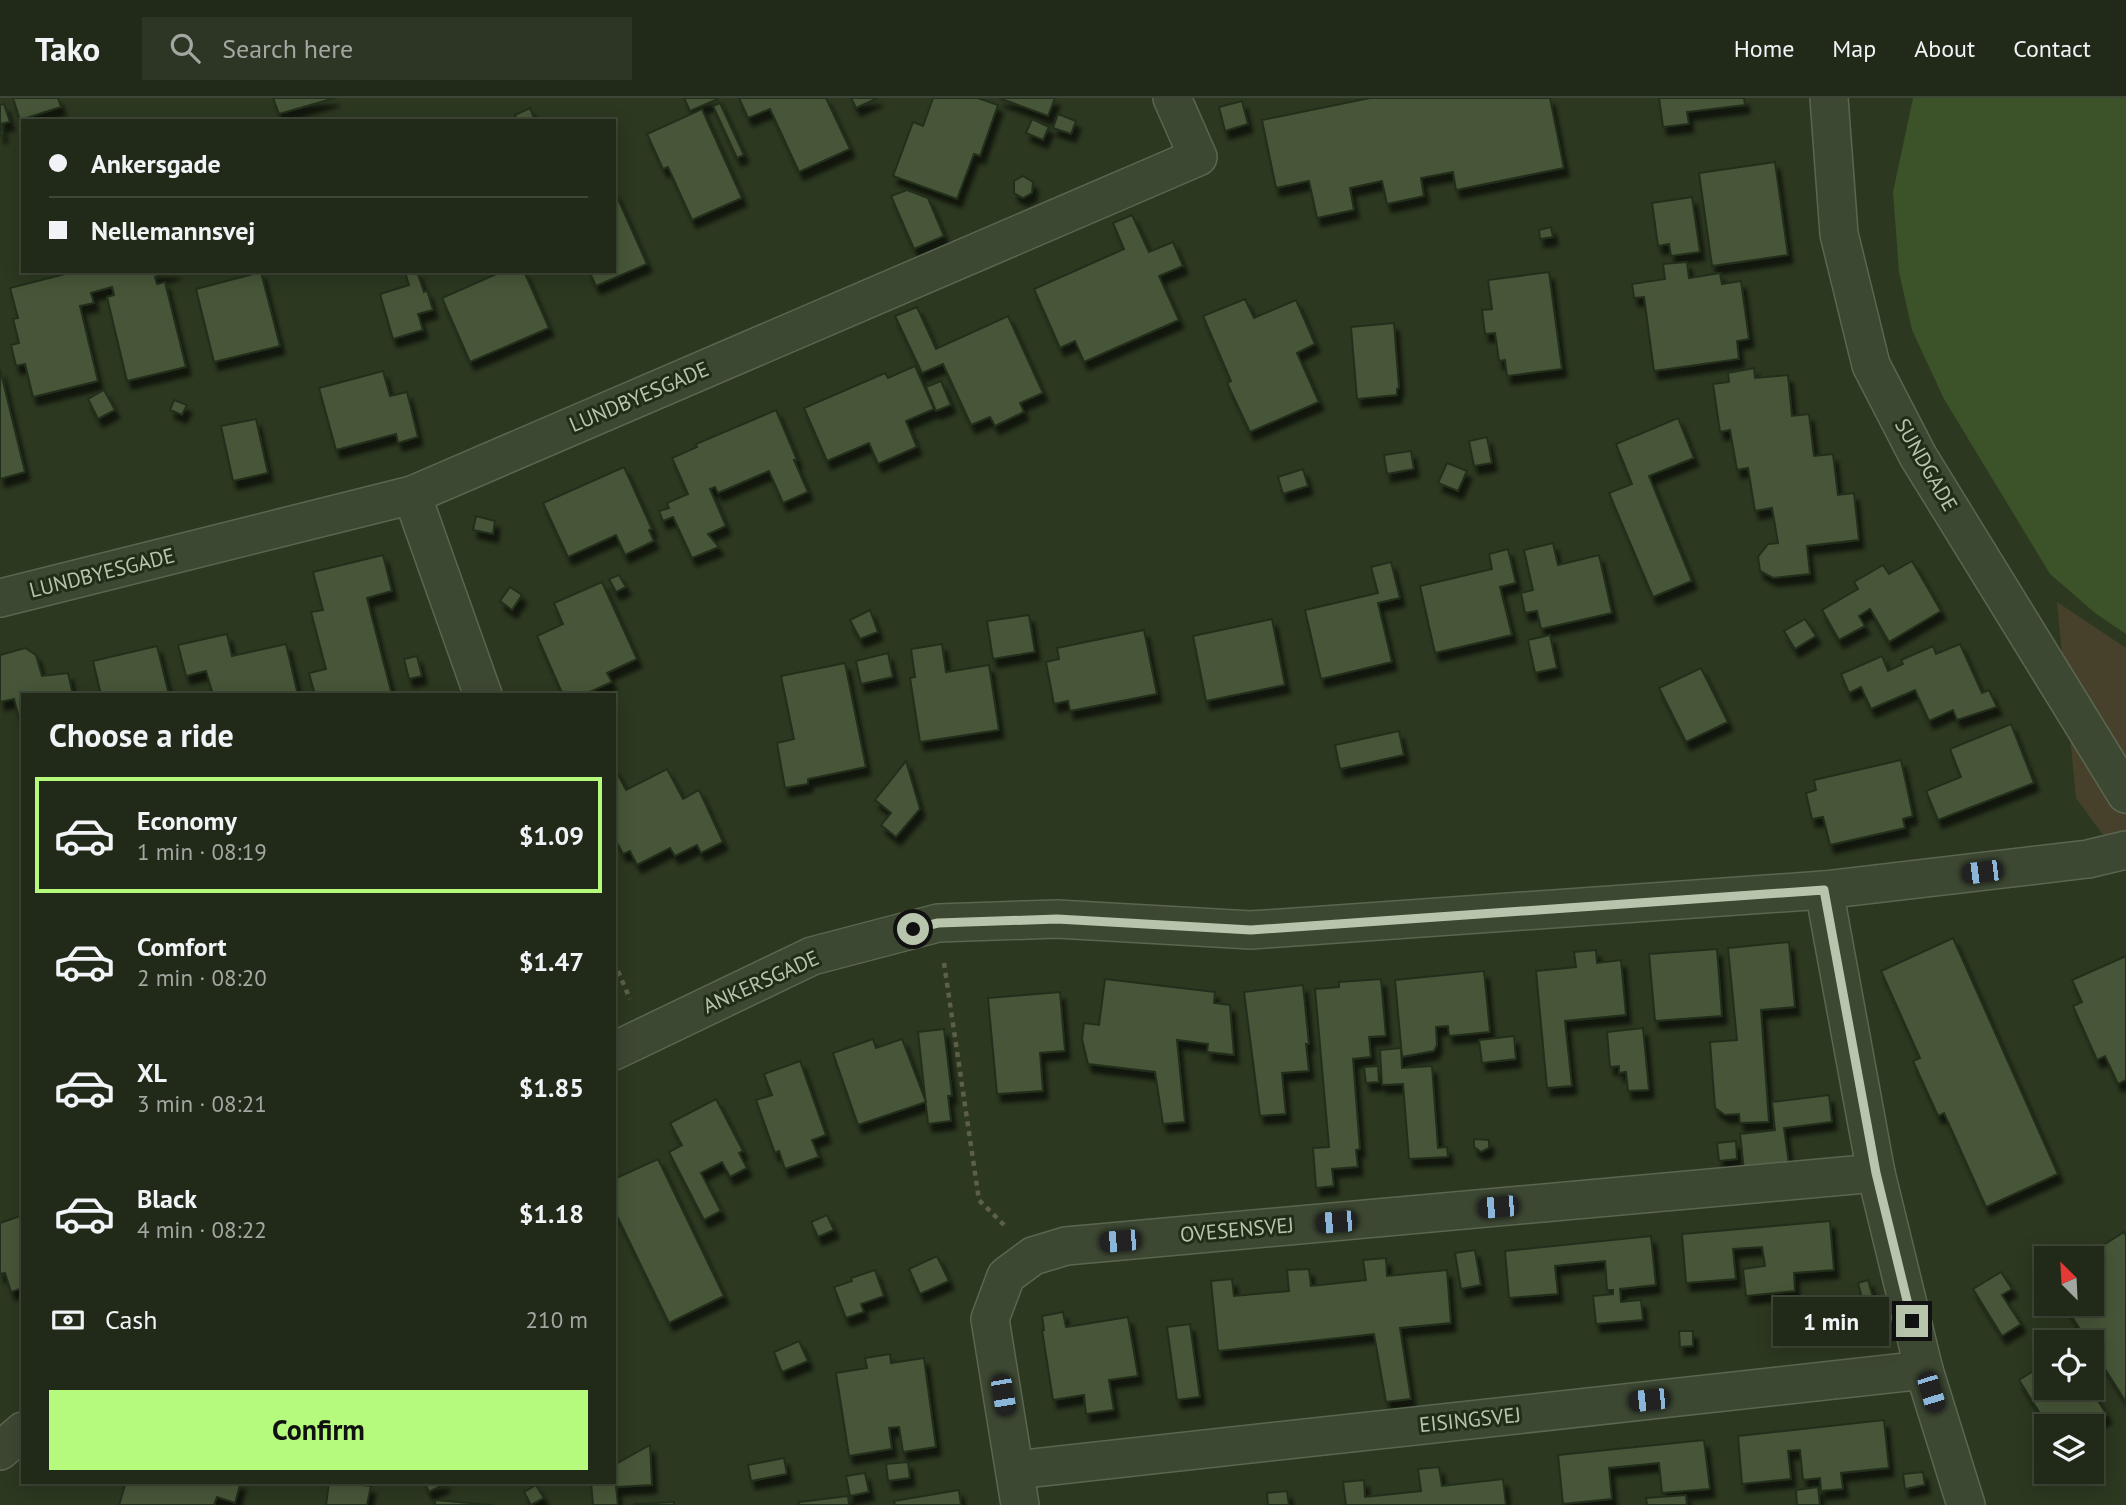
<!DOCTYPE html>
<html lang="en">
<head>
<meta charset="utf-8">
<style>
  :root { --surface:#212a18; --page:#2d3625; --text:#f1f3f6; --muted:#a2a7a2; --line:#3e4637; --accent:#b6fa7d }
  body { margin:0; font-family:"PT Sans",sans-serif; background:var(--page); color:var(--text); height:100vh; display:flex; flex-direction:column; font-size:26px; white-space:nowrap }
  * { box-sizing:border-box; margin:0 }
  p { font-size:23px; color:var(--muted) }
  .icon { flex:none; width:38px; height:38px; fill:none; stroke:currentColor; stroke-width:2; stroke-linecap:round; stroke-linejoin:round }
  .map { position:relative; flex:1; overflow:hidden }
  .side { position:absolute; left:21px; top:595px; width:595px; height:791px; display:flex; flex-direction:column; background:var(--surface); border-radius:0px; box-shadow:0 4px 18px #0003,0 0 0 2px var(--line) }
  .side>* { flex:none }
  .hud { position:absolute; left:21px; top:21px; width:595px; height:154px; border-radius:0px; box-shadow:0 4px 18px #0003,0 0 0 2px var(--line); display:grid; align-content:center; height:154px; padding:0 28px; background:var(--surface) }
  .needle { width:46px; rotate:336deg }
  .controls { position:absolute; left:2034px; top:1148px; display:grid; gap:14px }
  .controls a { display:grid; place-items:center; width:70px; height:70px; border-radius:0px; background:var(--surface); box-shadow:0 4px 18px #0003,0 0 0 2px var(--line); font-size:35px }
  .end { position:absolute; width:32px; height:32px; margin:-16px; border:9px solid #b8c5ad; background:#111; box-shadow:0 0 0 4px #111 }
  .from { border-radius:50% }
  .bubble { position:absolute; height:49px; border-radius:0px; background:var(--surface); box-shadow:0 4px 18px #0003,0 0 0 2px var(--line); font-size:23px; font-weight:800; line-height:49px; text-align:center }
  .car { position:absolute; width:21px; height:42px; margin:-21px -10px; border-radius:9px; box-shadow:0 0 5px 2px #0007; background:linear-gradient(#222 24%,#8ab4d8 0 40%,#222 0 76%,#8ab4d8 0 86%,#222 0) }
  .hud b { display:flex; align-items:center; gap:24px; height:66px; font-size:26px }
  .hud b+b { border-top:2px solid var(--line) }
  .hud i { width:18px; height:18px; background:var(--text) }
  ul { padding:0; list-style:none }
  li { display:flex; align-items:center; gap:21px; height:116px; margin:0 14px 10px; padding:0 14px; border:4px solid transparent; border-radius:0px }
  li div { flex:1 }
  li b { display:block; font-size:26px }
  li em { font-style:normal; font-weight:800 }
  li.current { border-color:var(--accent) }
  li>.icon { width:63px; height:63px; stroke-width:1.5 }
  h2 { padding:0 28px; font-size:32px; line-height:84px }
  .pay { display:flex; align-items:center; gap:18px; height:77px; padding:0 28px; font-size:26px }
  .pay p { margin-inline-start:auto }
  .action { display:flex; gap:14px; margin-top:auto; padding:14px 28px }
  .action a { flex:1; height:80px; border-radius:0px; background:var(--accent); color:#111; font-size:28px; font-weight:800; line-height:80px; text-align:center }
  header { display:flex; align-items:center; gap:42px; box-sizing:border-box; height:98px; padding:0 35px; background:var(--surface); border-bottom:2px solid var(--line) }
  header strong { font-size:33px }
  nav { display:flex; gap:38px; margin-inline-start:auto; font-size:24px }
  .search { width:490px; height:63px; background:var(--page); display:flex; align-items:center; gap:18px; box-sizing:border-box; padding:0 24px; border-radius:0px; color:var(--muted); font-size:26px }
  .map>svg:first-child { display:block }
  .green { fill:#47412c }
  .water { fill:#3c5228 }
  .building { fill:#475638; stroke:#242f1b; stroke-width:2; filter:url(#shadow) }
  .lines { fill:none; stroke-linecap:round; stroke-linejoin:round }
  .minor-casing { stroke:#5b6651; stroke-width:40 }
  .path { stroke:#5d5f48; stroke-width:4.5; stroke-dasharray:5 5; stroke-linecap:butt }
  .minor { stroke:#3d4833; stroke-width:37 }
  .route { stroke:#b8c5ad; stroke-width:9 }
  .labels { text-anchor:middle; stroke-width:6; stroke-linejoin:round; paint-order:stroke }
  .street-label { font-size:21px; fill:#b8c5ad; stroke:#222d19 }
</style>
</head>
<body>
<header>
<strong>Tako</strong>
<div class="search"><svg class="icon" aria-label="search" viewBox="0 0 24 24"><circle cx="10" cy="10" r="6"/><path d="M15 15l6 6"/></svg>Search here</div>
<nav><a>Home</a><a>Map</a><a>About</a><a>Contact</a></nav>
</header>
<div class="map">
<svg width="2126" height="1407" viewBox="0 0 2126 1407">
  <defs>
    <filter id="shadow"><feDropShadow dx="4.5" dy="8" stdDeviation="2" flood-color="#0009"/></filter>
  </defs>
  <rect width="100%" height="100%" fill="#2c3820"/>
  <!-- green -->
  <polygon class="green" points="2057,504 2126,550 2126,768 2076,700"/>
  <!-- water -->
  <polygon class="water" points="1913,0 2126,0 2126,536 2095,515 2050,476 1944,301 1912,232 1899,174 1893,94"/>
  <!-- building -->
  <g class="building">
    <polygon points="13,0 58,0 61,9 20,22"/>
    <polygon points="273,0 335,0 279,16"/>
    <polygon points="684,0 718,0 718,1 690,13"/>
    <polygon points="739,0 826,0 850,51 799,74 770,11 748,20"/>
    <polygon points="851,0 878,0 856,10"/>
    <polygon points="933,0 978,0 998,7 980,58 974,56 957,101 893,78 913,24 923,28"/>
    <polygon points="999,0 1055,0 1048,18"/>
    <polygon points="1370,0 1550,0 1564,70 1456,92 1453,74 1421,80 1424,98 1387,106 1382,83 1350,90 1354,112 1317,120 1309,83 1276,90 1262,22"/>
    <polygon points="1659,0 1744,0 1745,7 1687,14 1689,26 1663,29"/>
    <polygon points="1242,3 1248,26 1225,33 1219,9"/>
    <polygon points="720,5 744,57 737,60 713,8"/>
    <polygon points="4,6 10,24 0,26 3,36 0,37 0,7"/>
    <polygon points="530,10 535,23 517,23 515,17"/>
    <polygon points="702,11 742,100 692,122 668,69 663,71 647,36"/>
    <polygon points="1058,16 1076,23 1071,36 1053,30"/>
    <polygon points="1032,21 1049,29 1043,42 1026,35"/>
    <polygon points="1775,64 1788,157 1712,168 1699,75"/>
    <polygon points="1023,78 1033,84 1032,95 1023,100 1014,95 1014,83"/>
    <polygon points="614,92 647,166 596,188 589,173 614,173"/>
    <polygon points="907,92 928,100 944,138 914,151 891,98"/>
    <polygon points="1692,99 1700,154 1671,158 1669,146 1658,148 1652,105"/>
    <polygon points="1132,117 1149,154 1173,144 1183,168 1159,178 1179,222 1084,264 1075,243 1060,250 1034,191 1124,151 1113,125"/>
    <polygon points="1551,129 1553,139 1540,141 1539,132"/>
    <polygon points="1687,164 1689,180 1720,175 1722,186 1741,183 1749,241 1737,243 1739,261 1654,273 1644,199 1634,200 1632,186 1665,181 1663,166"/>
    <polygon points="69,173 176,173 155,179 157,186 165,184 186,269 127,283 107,199 114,197 112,189 91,195 94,205 80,208 98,283 33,299 25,266 16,268 11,247 19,245 13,221 18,220 10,190 69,175"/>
    <polygon points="417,173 424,194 427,192 433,212 418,216 423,232 393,241 380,196 409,187 405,174"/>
    <polygon points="503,173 524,173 549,230 470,264 442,200"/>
    <polygon points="261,174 280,248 214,264 196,191"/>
    <polygon points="1549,174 1562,271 1507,278 1505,262 1499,263 1495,235 1485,236 1482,212 1492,211 1488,182"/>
    <polygon points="1245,201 1254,220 1296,202 1315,246 1297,255 1319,304 1250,334 1227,285 1231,283 1203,218"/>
    <polygon points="917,209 936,251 1008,218 1043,295 1020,305 1024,314 995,328 990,319 971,327 943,266 922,275 895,218"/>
    <polygon points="1394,225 1399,290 1397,291 1397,297 1357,301 1351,229"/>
    <polygon points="915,268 934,311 906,323 917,349 878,366 869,345 827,363 804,310 885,275 888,280"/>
    <polygon points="1754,270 1755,280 1788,277 1792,318 1809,316 1814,358 1833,356 1838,397 1854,395 1859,442 1807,448 1810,476 1773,480 1760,473 1758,459 1768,446 1778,445 1772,410 1755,413 1748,370 1737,372 1730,332 1720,334 1713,286 1729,284 1728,275"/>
    <polygon points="0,271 25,374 0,381"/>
    <polygon points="383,273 390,298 407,294 418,339 398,345 396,336 336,352 319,290"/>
    <polygon points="941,283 951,307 936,313 926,289"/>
    <polygon points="104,292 115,312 98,321 88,301"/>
    <polygon points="174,302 187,307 182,317 170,312"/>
    <polygon points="776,312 797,362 794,362 808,394 783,405 769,373 718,395 715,389 710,391 726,428 708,436 719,449 692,460 673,419 663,423 659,413 669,410 667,405 688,396 672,360 697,349 696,346"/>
    <polygon points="1678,320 1694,360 1649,378 1692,483 1653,499 1609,395 1632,386 1616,346"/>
    <polygon points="256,321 268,375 233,383 221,328"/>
    <polygon points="1487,339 1492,365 1474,368 1469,343"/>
    <polygon points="1411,353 1414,371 1387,376 1384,357"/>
    <polygon points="1447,365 1467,373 1458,393 1438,385"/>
    <polygon points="624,369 652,431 649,432 654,443 625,457 616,437 568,459 543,405"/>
    <polygon points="1303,371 1308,388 1283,396 1278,379"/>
    <polygon points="476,418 495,423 493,436 473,432"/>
    <polygon points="1553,445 1558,467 1599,457 1612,515 1541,531 1537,513 1525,515 1521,495 1533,492 1524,452"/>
    <polygon points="1508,451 1516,485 1500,489 1512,537 1435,555 1420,488 1492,471 1489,456"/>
    <polygon points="383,457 392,493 367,500 392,597 315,597 309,575 326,571 311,514 323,512 313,474"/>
    <polygon points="1912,463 1941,513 1889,544 1870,511 1859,518 1865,528 1839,542 1822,512 1858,491 1854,484 1883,467 1889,476"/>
    <polygon points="1391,464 1400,500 1378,505 1392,564 1321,581 1305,512 1378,495 1371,469"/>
    <polygon points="619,477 626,489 616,494 609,481"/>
    <polygon points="602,484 637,561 607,575 612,584 583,597 563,597 537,538 563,526 554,505"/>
    <polygon points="510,489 522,497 512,512 500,503"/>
    <polygon points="870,512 878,534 860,541 850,522"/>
    <polygon points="1029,517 1035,554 993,561 987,523"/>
    <polygon points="1272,521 1285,587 1206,603 1193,538"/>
    <polygon points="1805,521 1816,538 1795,551 1784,533"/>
    <polygon points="1144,532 1157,596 1070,613 1068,603 1054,606 1046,564 1059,561 1057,550"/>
    <polygon points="227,536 232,558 286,546 298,597 213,597 206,573 186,578 178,547"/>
    <polygon points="1550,537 1557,570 1535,575 1528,542"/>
    <polygon points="942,546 946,574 989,567 999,632 920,644 910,580 915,579 911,551"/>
    <polygon points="1960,546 1982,595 1989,592 1997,609 1957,622 1953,612 1929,623 1915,592 1871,611 1861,589 1849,595 1841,576 1882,558 1888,573 1903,566 1901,562 1933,548 1936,556"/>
    <polygon points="157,548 169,597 101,597 93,563"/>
    <polygon points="25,550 36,557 42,578 68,575 73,597 23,597 23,636 14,601 0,604 0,557"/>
    <polygon points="888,555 893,579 861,586 856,563"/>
    <polygon points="417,558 422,578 409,581 404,561"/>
    <polygon points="845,565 866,669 808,681 808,686 785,690 777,645 794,641 781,578"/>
    <polygon points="1701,570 1728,624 1686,644 1659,590"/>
    <polygon points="2011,626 2034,685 1938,722 1926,693 1961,679 1950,651"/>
    <polygon points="1399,633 1404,657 1340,671 1335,647"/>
    <polygon points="1901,662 1913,718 1903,721 1905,730 1830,747 1823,719 1812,721 1806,695 1816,692 1814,682"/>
    <polygon points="906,663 920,711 896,739 881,727 891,715 875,702"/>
    <polygon points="614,669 626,692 667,671 683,701 699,692 723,744 701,755 697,747 675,758 670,750 637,767 630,753 623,756 614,739"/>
    <polygon points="1953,840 2058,1076 1986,1109 1944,1015 1938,1018 1913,963 1920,960 1881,873"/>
    <polygon points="1789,844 1795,909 1761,912 1769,1024 1740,1025 1739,1016 1725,1017 1715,1010 1710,944 1737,942 1728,850"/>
    <polygon points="1717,851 1722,918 1655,923 1649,856"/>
    <polygon points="1596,852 1597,865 1621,862 1626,917 1565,923 1572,988 1547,990 1536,873 1576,869 1574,854"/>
    <polygon points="2126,858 2126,982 2118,986 2105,958 2097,962 2073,908 2082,904 2072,882"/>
    <polygon points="1484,873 1490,934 1449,938 1448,928 1436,929 1437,947 1434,953 1402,959 1395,882"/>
    <polygon points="1105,881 1215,894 1214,905 1230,907 1234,957 1207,954 1208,946 1177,942 1185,1024 1163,1026 1155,974 1088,966 1082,941 1084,925 1099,927"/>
    <polygon points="1381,881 1386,938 1369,939 1371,959 1353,961 1360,1051 1356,1052 1358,1069 1332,1071 1334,1088 1316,1090 1313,1050 1329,1049 1315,891 1339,889 1339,884"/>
    <polygon points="1303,887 1309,946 1306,946 1309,973 1282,975 1286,1016 1260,1018 1244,894"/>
    <polygon points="1060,894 1065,953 1040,955 1043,993 997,996 988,900"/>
    <polygon points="1643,930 1649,992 1628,993 1626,974 1619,975 1619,968 1610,969 1607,934"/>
    <polygon points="944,931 952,998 948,998 951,1023 928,1026 918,934"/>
    <polygon points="1514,938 1516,961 1482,965 1479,942"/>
    <polygon points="873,941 876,950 902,941 926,1004 858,1027 833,955"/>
    <polygon points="1401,950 1402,970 1432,968 1438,1050 1447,1049 1448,1059 1409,1061 1403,986 1382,987 1380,952"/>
    <polygon points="800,963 826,1037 812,1042 819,1059 785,1071 779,1053 775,1055 756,1002 772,997 764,976"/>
    <polygon points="1378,968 1379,984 1366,985 1364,969"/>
    <polygon points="1829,997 1832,1024 1784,1030 1789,1066 1744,1072 1740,1036 1775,1032 1772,1004"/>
    <polygon points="716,1001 743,1053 739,1055 747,1070 730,1079 722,1064 701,1075 721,1113 704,1122 669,1054 682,1047 670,1025"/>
    <polygon points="1474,1041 1489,1042 1489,1050 1481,1054 1474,1049"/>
    <polygon points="1736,1043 1737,1061 1719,1063 1717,1045"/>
    <polygon points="658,1061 724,1198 669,1225 614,1112 614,1081"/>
    <polygon points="23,1117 23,1190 11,1194 5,1175 0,1176 0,1125"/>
    <polygon points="827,1117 834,1132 818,1139 811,1124"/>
    <polygon points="1830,1123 1834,1172 1794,1175 1795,1193 1746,1198 1743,1171 1765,1168 1762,1149 1733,1151 1736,1181 1686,1185 1682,1136"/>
    <polygon points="2124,1134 2126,1138 2126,1304 2091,1249 2091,1244 2088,1244 2064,1206 2091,1206 2091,1160 2083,1160"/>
    <polygon points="1651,1138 1656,1187 1620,1191 1621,1204 1641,1202 1643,1222 1596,1226 1593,1198 1613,1196 1613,1192 1607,1192 1605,1163 1555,1168 1558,1196 1509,1200 1505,1153"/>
    <polygon points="1475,1152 1481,1187 1461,1191 1455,1155"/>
    <polygon points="937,1158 949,1183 920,1196 909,1171"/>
    <polygon points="1386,1160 1387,1178 1447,1172 1451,1225 1400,1230 1411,1301 1386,1304 1374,1236 1218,1253 1211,1183 1232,1181 1234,1198 1289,1193 1287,1172 1309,1171 1311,1188 1366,1182 1363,1162"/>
    <polygon points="875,1172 884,1198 861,1206 864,1214 846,1220 834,1189 852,1183 851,1180"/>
    <polygon points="2001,1174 2012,1191 2002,1197 2021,1226 2002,1238 1973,1191"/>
    <polygon points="1868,1182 1881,1227 1870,1231 1858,1185"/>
    <polygon points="1063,1214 1066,1229 1128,1219 1138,1278 1109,1282 1114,1312 1086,1316 1084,1297 1053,1302 1042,1232 1044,1232 1042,1218"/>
    <polygon points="1190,1226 1200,1299 1177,1302 1167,1229"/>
    <polygon points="1679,1233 1693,1233 1693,1248 1680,1249"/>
    <polygon points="799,1243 808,1263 782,1274 774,1254"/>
    <polygon points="890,1256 891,1265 924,1260 936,1349 903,1354 899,1329 889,1330 892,1351 849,1358 836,1275 867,1270 865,1260"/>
    <polygon points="2046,1265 2046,1290 2090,1290 2107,1317 2090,1328 2048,1328 2019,1282"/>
    <polygon points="1884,1322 1889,1370 1841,1375 1843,1391 1821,1393 1820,1380 1803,1382 1800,1352 1788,1353 1791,1381 1742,1386 1738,1338"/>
    <polygon points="1704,1342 1710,1391 1662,1395 1659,1365 1609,1370 1612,1401 1563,1406 1558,1357"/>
    <polygon points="650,1347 652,1387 616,1389 618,1407 593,1407 591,1384 614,1384 614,1367"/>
    <polygon points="784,1360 787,1376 751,1383 748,1367"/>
    <polygon points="908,1364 910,1380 888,1383 886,1366"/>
    <polygon points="1439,1369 1442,1388 1503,1381 1506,1407 1342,1407 1346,1407 1343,1384 1364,1382 1365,1399 1421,1393 1418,1371"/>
    <polygon points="1923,1374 1925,1387 1905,1391 1903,1376"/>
    <polygon points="865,1375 869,1394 850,1398 846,1378"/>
    <polygon points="126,1384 241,1384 235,1405 217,1399 214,1407 119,1407"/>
    <polygon points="329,1384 371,1388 367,1407 326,1407"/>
    <polygon points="424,1384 445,1384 445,1386 429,1394"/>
    <polygon points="536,1387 544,1400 531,1407 524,1394"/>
    <polygon points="1818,1389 1820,1407 1797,1407 1796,1392"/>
    <polygon points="959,1392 961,1407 895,1407 894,1403"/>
    <polygon points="1287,1393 1289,1407 1268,1407 1267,1395"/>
    <polygon points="1686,1397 1687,1407 1647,1407 1646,1400"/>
    <polygon points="848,1398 849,1407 799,1407 799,1404"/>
    <polygon points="435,1402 493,1407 435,1407"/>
    <polygon points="674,1404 674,1407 634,1406"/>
  </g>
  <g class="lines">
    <!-- minor casing -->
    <g class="minor-casing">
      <g id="minor">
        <polyline points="1829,0 1839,136 1871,267 1918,358 2126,696"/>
        <polyline points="412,397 483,597"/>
        <polyline points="0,500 412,397 1198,59 1172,0"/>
        <polyline points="1824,792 1876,1075 1924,1272 1966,1407"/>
        <polyline points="614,953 812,858 938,825 1057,821 1251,832 1824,792 2088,761 2126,752"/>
        <polyline points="0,1353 23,1333"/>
        <polyline points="1015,1372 1924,1272"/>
        <polyline points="1020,1407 990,1221 1006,1178 1033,1158 1066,1148 1876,1075"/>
      </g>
    </g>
    <!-- path -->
    <g class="path">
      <polyline points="614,864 630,901"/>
      <polyline points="944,865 979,1102 1004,1127"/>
    </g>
    <!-- minor -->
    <use href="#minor" class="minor"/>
  </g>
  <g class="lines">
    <!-- route -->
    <polyline class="route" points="913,831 938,825 1057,821 1251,832 1824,792 1876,1075 1912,1223"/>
  </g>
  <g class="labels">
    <!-- street labels -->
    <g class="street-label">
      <text transform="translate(639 299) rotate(-23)" y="7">LUNDBYESGADE</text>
      <text transform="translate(1926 367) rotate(60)" y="7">SUNDGADE</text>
      <text transform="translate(102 475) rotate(-14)" y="7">LUNDBYESGADE</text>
      <text transform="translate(761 884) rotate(-24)" y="7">ANKERSGADE</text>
      <text transform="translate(1237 1132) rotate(-5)" y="7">OVESENSVEJ</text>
      <text transform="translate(1470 1322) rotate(-6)" y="7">EISINGSVEJ</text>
    </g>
  </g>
</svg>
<div class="controls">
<a><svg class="needle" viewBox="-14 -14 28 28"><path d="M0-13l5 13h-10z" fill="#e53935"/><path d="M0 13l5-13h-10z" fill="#a2a7a2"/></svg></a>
<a><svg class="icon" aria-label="locate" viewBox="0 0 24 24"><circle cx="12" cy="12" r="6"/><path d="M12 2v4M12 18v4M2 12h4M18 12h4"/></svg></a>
<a><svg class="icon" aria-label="layers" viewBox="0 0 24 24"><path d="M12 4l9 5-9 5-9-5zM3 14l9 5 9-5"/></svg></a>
</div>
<i class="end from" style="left:913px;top:831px"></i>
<i class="end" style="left:1912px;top:1223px"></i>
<div class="bubble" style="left:1773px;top:1199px;width:116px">1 min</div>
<i class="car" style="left:1982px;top:774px;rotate:263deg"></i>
<i class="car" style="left:1498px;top:1109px;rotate:265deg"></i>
<i class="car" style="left:1336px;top:1124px;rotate:265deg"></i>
<i class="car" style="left:1120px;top:1143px;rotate:265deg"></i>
<i class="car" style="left:1931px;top:1294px;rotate:163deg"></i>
<i class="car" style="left:1003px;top:1297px;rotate:170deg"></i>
<i class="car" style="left:1649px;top:1302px;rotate:264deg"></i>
<div class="hud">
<b><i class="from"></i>Ankersgade</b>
<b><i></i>Nellemannsvej</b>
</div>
<section class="side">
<h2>Choose a ride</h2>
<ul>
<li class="current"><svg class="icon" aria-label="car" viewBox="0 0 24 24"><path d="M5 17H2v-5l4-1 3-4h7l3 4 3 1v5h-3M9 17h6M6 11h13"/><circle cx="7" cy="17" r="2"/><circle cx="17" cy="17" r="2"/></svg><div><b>Economy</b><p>1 min · 08:19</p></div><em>$1.09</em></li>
<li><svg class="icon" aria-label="car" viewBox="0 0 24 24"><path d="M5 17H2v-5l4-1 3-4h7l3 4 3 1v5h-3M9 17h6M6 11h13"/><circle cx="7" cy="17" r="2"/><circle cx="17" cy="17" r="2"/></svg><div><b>Comfort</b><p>2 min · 08:20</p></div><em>$1.47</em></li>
<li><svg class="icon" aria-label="car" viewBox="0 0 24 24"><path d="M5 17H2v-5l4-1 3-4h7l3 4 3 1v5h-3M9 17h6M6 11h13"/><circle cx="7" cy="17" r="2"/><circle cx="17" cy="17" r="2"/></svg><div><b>XL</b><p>3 min · 08:21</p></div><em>$1.85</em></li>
<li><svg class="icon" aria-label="car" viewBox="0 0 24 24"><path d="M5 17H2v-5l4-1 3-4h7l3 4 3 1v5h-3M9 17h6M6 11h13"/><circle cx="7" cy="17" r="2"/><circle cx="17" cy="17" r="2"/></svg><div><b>Black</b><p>4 min · 08:22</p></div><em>$1.18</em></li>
</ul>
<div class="pay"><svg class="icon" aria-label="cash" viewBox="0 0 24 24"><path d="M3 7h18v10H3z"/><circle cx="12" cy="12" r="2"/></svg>Cash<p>210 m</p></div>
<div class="action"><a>Confirm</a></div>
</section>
</div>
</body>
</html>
